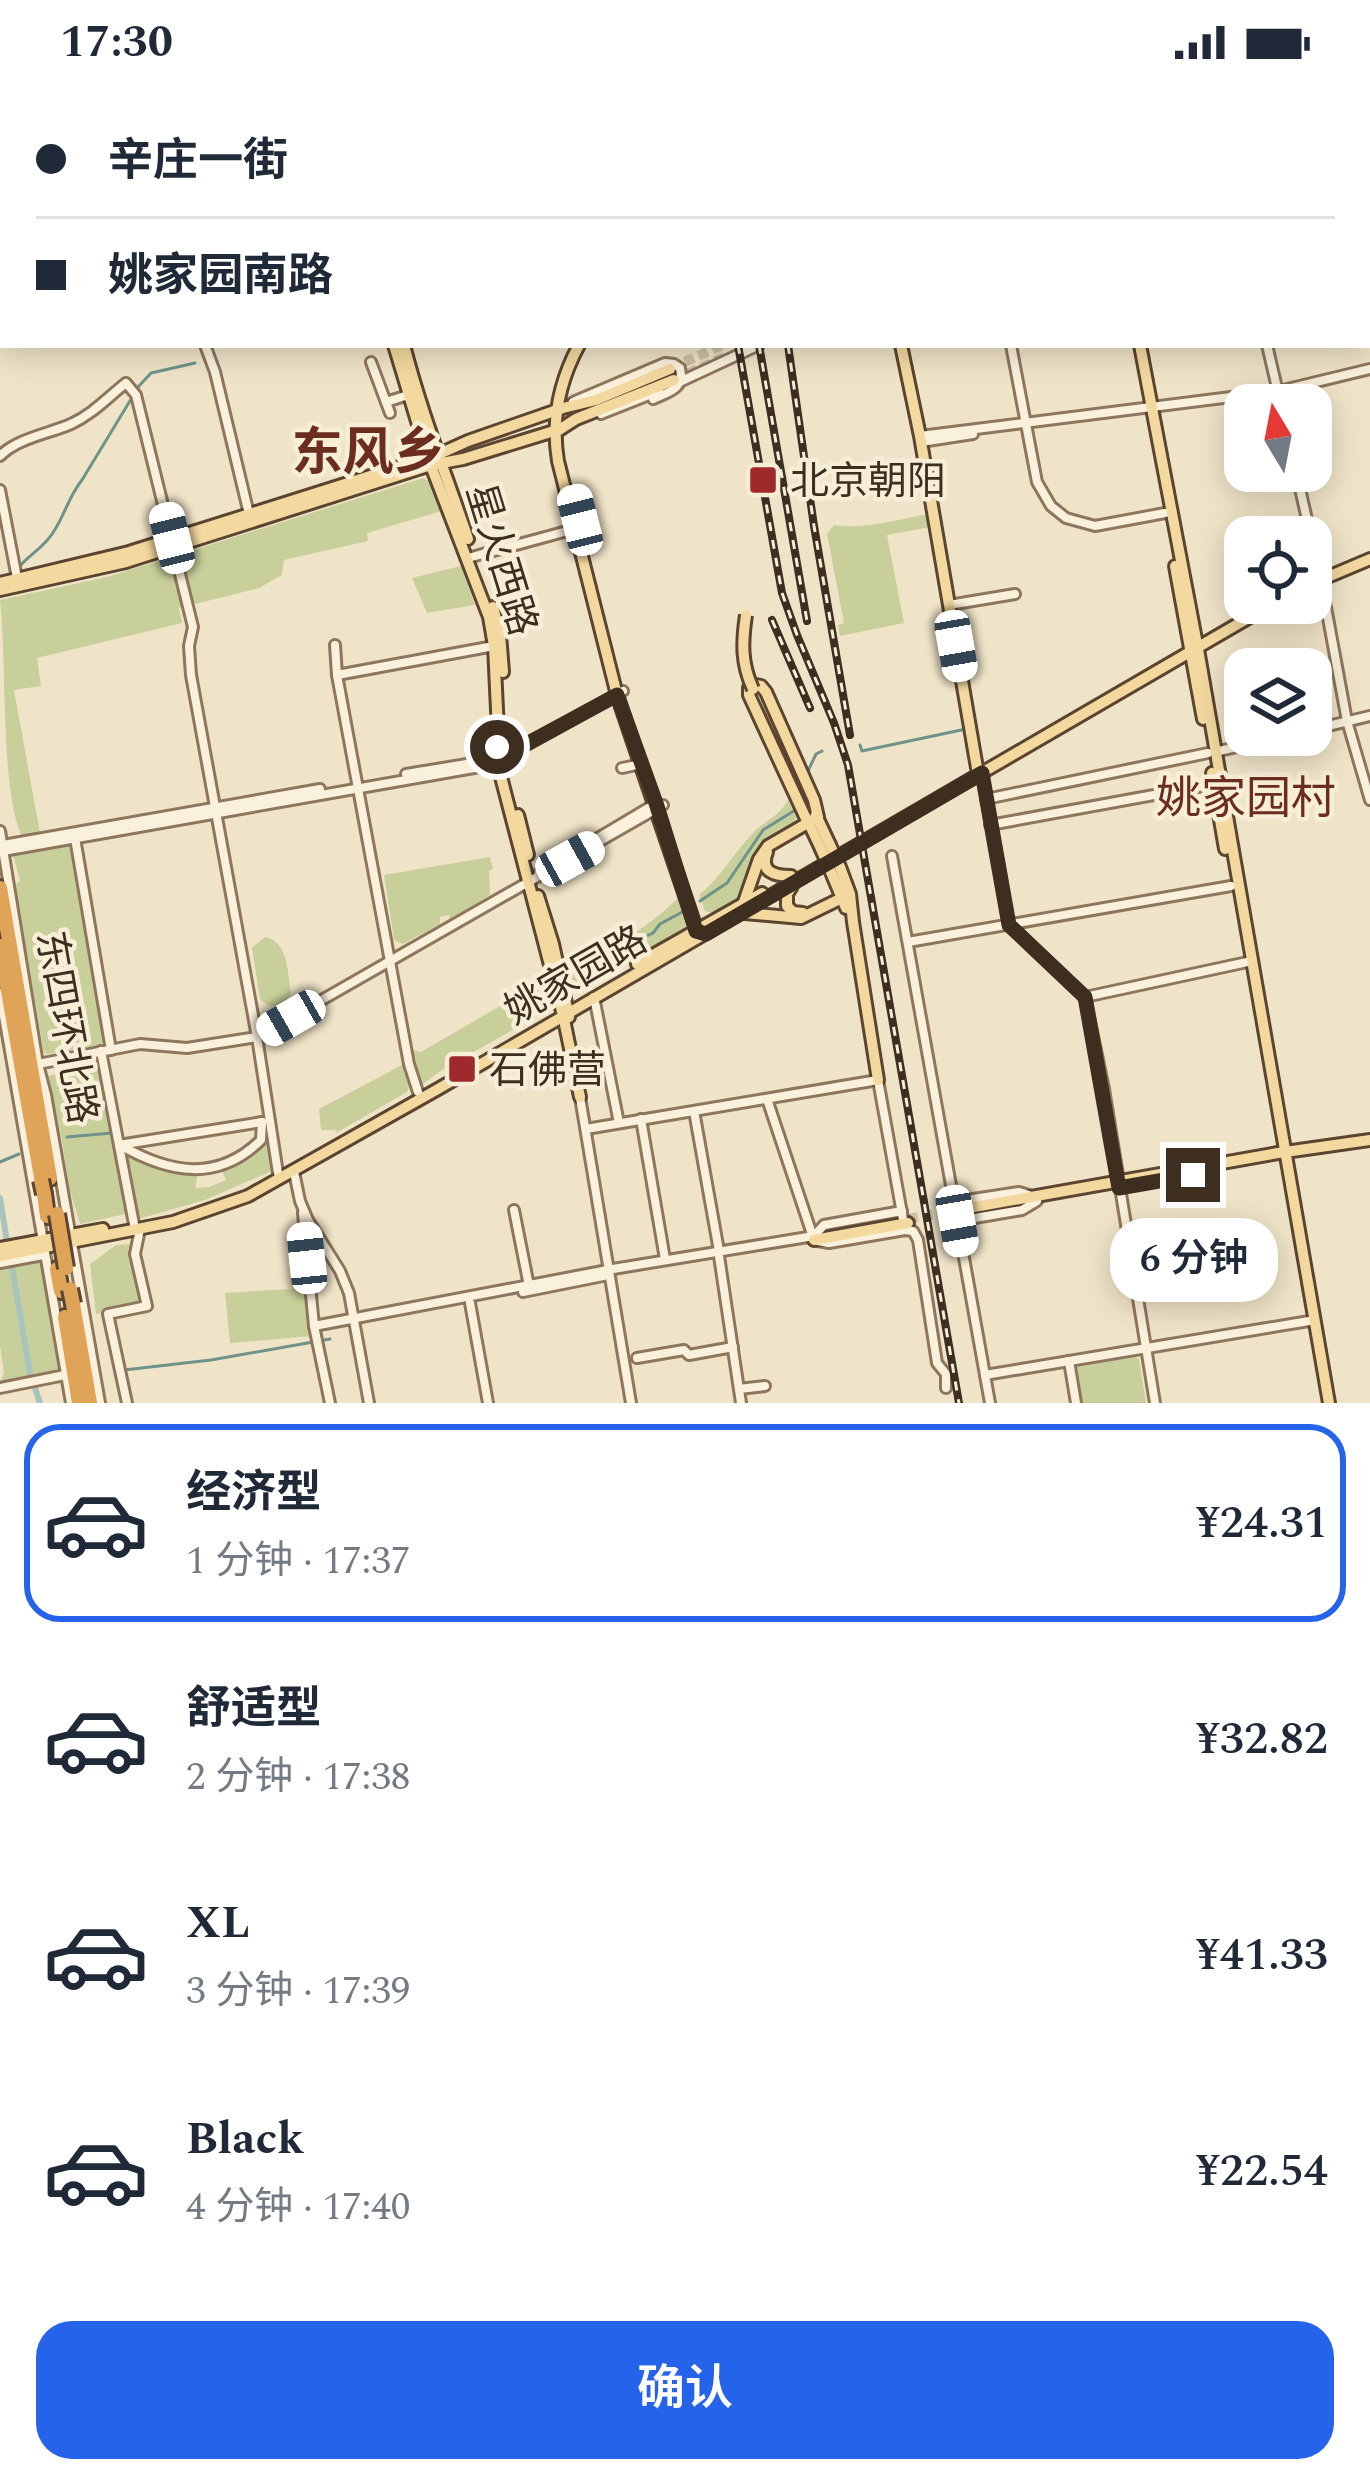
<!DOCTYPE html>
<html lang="zh">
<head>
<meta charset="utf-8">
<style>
  :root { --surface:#fff; --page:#f6f6f7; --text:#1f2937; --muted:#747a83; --line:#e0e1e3; --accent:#2563eb }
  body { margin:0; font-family:Spectral,"Noto Sans SC",serif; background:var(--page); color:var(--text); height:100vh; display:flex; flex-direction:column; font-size:45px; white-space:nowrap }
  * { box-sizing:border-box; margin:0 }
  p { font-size:39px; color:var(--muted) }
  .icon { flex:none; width:66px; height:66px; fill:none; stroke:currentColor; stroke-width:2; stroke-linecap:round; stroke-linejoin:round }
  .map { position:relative; height:1319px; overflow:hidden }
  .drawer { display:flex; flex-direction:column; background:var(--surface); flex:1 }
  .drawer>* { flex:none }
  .guide { position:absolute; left:0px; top:0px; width:1371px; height:264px; box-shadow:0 6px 30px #0003; display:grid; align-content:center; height:264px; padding:0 36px; background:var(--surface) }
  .needle { width:78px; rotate:350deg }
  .controls { position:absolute; left:1224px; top:300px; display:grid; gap:24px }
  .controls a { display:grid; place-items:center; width:108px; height:108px; border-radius:24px; background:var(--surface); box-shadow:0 6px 30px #0003; font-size:60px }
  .end { position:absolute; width:54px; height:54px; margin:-27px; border:15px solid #3d2e20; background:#fff; box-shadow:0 0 0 6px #fff }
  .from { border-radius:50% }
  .bubble { position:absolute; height:84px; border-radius:36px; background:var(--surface); box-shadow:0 6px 30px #0003; font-size:39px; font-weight:600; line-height:84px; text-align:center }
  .car { position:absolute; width:36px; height:72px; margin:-36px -18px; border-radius:15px; box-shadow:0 0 9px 3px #0007; background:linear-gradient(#fff 24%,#345 0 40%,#fff 0 76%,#345 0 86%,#fff 0) }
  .guide b { display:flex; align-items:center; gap:42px; height:114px; font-size:45px }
  .guide b+b { border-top:3px solid var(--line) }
  .guide i { width:30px; height:30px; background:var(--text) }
  ul { padding:21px 0 0; list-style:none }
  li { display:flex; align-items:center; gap:36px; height:198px; margin:0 24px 18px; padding:0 12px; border:6px solid transparent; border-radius:36px }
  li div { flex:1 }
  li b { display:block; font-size:45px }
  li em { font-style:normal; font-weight:600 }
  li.on { border-color:var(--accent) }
  li>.icon { width:108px; height:108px; stroke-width:1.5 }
  .primary-button { display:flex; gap:24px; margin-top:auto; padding:24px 36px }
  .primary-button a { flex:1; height:138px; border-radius:36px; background:var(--accent); color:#fff; font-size:48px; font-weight:600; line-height:138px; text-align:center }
  .status { display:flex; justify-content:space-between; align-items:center; height:84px; padding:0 60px; background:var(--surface); direction:ltr }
  .status svg { height:33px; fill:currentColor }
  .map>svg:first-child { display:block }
  .green { fill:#c9cf9b }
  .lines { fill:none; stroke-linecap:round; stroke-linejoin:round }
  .stream { stroke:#6f938a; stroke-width:3 }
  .canal { stroke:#a9c4bc; stroke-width:6 }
  .major-tunnel { stroke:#ccc0a6; stroke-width:10; stroke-dasharray:10 5; stroke-linecap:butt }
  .minor-casing { stroke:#8d765c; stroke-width:14 }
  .major-casing { stroke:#5b4430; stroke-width:16 }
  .highway-casing { stroke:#5b4430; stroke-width:20 }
  .minor { stroke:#faf1dc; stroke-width:8 }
  .major { stroke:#f3d9a0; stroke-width:10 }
  .highway { stroke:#e0a458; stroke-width:14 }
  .rail-casing { stroke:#3d2e20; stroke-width:8 }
  .rail { stroke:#f7eed8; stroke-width:3; stroke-dasharray:9; stroke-linecap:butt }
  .major-bridge-casing { stroke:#5b4430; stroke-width:16; stroke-linecap:butt }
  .highway-bridge-casing { stroke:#5b4430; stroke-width:20; stroke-linecap:butt }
  .major-bridge { stroke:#f3d9a0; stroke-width:10 }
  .highway-bridge { stroke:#e0a458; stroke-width:14 }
  .route { stroke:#3d2e20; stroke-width:15 }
  .poi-dot { fill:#9e2a2b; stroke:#f7eed8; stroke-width:4.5 }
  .labels { text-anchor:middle; stroke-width:9; stroke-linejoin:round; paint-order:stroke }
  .poi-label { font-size:39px; fill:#3d2e20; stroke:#f7eed8; text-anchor:start }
  .street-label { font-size:39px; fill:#3d2e20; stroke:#f7eed8 }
  .quarter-label { font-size:45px; fill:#6b2e1e; stroke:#f7eed8 }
  .district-label { font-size:51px; font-weight:bold; fill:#6b2e1e; stroke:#f7eed8 }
</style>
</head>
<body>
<div class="status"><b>17:30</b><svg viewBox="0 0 49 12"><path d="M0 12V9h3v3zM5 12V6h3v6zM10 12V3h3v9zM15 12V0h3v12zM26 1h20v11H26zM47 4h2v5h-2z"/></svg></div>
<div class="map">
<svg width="1370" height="1319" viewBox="0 0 1370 1319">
  <rect width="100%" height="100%" fill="#f0e4c8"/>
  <!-- green -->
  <g class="green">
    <path d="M423 394 431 399 442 427 367 449 368 457 284 476 282 491 259 504 179 524 182 539 37 574 41 602 14 606 40 749 22 752C0 708 7 573 0 516L107 493Z"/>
    <path d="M928 430 931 443 887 451 904 539 840 552 838 541 844 539 827 450 834 441C864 446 899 435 928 430Z"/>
    <polygon points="461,482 475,521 427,529 412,494"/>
    <path d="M788 716 796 733 794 740 772 751 759 765 738 814 713 829 705 827 699 811C721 793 733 770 752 750 764 737 780 732 788 716Z"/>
    <polygon points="69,760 103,956 101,961 47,970 44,969 15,801 20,797 13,770"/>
    <polygon points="490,773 493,785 489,787 490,811 450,835 449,831 440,833 440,840 403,860 394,856 384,791"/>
    <path d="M678 814 687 840 685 845 577 910 572 906 569 890C608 863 643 849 678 814Z"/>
    <path d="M265 853C289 858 287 888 291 909L284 920C273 923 267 923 260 915L252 864Z"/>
    <polygon points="543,890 550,925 442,986 423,1000 421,998 413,966 421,968 531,904 530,900"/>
    <polygon points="98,974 130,1129 80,1140 69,1103 62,1057 48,992 65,988 63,982"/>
    <polygon points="402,981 409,1003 407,1008 336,1049 335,1046 321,1046 319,1025"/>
    <polygon points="267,1039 274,1086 205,1116 138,1135 122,1066 149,1080 148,1082 193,1090 198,1089 195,1104 209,1103 226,1096 221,1085 250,1070 265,1056"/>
    <polygon points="134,1160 143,1220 96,1230 90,1180 116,1161"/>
    <polygon points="41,1176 46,1213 51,1217 60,1286 0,1299 4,1289 0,1262 0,1184 29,1181 29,1178"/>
    <polygon points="306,1204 312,1252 230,1259 225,1209"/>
    <polygon points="1135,1273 1139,1275 1146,1319 1081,1319 1075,1283"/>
  </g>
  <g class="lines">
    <!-- stream -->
    <g class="stream">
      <path d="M20 482C31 469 45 463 54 447 65 430 69 412 82 396L139 302 151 289 195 279"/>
      <polyline points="860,661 862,667 966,645"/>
      <polyline points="808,687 816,670 822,667"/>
      <polyline points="700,817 727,799 763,746 797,725"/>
      <polyline points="608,870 653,849 660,840 684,827"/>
      <polyline points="67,1053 112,1049"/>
      <polyline points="0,1078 19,1070"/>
      <polyline points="124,1286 211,1276 330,1255"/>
    </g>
    <!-- canal -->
    <g class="canal">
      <polyline points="0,1114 8,1164"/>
      <polyline points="11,1177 30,1289 40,1319"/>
    </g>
    <!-- major-tunnel -->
    <g class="major-tunnel">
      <polyline points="671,284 723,261"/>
      <polyline points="674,296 726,272"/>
      <polyline points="908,1135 946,1128"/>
    </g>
    <!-- minor casing -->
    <g class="minor-casing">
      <g id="minor">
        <polyline points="114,0 114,3"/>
        <polyline points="146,0 146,3"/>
        <polyline points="485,0 486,3"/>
        <polyline points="537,0 538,3"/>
        <polyline points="657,0 657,3"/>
        <polyline points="992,0 993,3"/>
        <polyline points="260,3 272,1"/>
        <polyline points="860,3 870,0"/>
        <polyline points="1091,3 1094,0"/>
        <polyline points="1223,3 1239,0"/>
        <polyline points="0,61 0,62"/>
        <polyline points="0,113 3,111"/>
        <polyline points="1368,116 1370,116"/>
        <polyline points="0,135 3,142"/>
        <polyline points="0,173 0,178"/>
        <polyline points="0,245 3,248"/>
        <polyline points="205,261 215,288 249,430"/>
        <polyline points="1011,261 1037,398 1051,422 1066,434 1095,442 1165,429"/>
        <polyline points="1267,261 1281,321"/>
        <polyline points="371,278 390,329"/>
        <polyline points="673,301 759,261"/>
        <polyline points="386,318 408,311"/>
        <path d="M573 318 665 279 674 280 680 284C685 305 669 308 653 315"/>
        <polyline points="601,330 659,307"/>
        <polyline points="920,352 1279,307 1370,285"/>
        <polyline points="921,358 973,350"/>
        <path d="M0 372C18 354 48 350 71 340 93 330 108 313 126 299L136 311 193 543 189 562 191 591 257 953 278 1089"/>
        <polyline points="1296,387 1311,453"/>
        <polyline points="0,406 17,494"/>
        <polyline points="1311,453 1319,490"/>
        <polyline points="468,474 582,443"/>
        <polyline points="1321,496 1347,637 1370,716"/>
        <polyline points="949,521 1015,510"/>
        <polyline points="335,561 337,591 409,980 418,1008"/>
        <polyline points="337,591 494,562"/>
        <polyline points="1311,646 1370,632"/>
        <polyline points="1215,668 1288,651"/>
        <polyline points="622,684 641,680"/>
        <polyline points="982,689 1009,841 1085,913"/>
        <polyline points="406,690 497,675"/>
        <polyline points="986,715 1208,669"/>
        <polyline points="990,741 1214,700"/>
        <polyline points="0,747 38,980 46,1011 100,1319"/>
        <polyline points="75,754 111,966"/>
        <polyline points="3,761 320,705"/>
        <polyline points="3,767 491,681 623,607"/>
        <polyline points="892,772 990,1319"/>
        <polyline points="539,789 650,723"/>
        <polyline points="908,858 1231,802"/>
        <polyline points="0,909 71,1319"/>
        <polyline points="594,913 619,1039"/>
        <polyline points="1085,913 1104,1005 1155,1319"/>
        <polyline points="1085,913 1252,877"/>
        <polyline points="101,967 134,1140"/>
        <polyline points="38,980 140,960 187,964 257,953 663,721"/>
        <polyline points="580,1013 631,1319"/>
        <polyline points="767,1015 814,1156"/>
        <polyline points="694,1027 719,1167"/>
        <polyline points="641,1035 665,1175"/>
        <polyline points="586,1045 878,996 905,1146 913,1147 918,1156 937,1279 946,1290 946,1304"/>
        <polyline points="119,1061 262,1038"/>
        <path d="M120 1061C169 1089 217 1099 261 1056L262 1038"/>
        <polyline points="294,1088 300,1117 308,1136 340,1187 349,1209 369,1319"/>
        <polyline points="954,1118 1019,1108 1029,1111"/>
        <polyline points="514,1126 529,1202"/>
        <polyline points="303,1129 314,1242 330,1319"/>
        <polyline points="957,1137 1022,1126 1037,1117"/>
        <polyline points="818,1157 829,1159 905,1146"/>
        <polyline points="719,1172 741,1319"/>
        <polyline points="0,1179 43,1171"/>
        <polyline points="523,1208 608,1191"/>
        <polyline points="470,1219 488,1319"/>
        <polyline points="314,1242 613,1185 814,1152 824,1141 902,1127"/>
        <polyline points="637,1274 684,1266 689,1271 733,1263"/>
        <polyline points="1069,1277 1076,1319"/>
        <polyline points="985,1291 1315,1236"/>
        <polyline points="0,1304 65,1291"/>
        <polyline points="739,1305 765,1302"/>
        <polyline points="127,1319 108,1230 147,1222 135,1170 140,1145"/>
      </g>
    </g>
    <!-- major casing -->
    <g class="major-casing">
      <g id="major">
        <polyline points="330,0 331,3"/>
        <polyline points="338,0 339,3"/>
        <polyline points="706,0 706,3"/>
        <polyline points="816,0 817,3"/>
        <polyline points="394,261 428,374 489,533 494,562 500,689 563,931 580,1013"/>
        <path d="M404 261C421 328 446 390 468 455"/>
        <path d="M579 261C559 298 551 335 558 377L617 611 697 847"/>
        <polyline points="901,261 920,352 977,684"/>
        <polyline points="1140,261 1199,571 1329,1319"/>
        <polyline points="559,346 576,335 674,296"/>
        <polyline points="1175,482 1203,635"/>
        <polyline points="0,499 129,468 437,371 468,357 563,324 596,316 670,285"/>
        <polyline points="1311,500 1370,475"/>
        <polyline points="0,506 126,478 431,381 463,375 554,347"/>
        <polyline points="493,523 500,550 503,588"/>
        <polyline points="1212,689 1225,765"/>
        <polyline points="518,731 528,771"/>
        <polyline points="816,731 830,761"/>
        <polyline points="807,735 821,765"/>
        <path d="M767 768C759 788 775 792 791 792"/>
        <polyline points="840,783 850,810 853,838 878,996"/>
        <polyline points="831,788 846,824"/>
        <polyline points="792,802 787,810 787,822 793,828 803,829"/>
        <polyline points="538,812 553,860 569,933"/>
        <polyline points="744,818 759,775 768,762 818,733 814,716 766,608 761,602 756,601 749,604 749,611 808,739"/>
        <polyline points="745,829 801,834 846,812"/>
        <polyline points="637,880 762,809"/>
        <polyline points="946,1128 1278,1069 1370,1056"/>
        <polyline points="814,1156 908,1139"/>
        <polyline points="0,1164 103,1145"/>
        <polyline points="0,1172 173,1138 248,1112 438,1005 1274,519"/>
      </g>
    </g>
    <!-- highway casing -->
    <g class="highway-casing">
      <g id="highway">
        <polyline points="0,804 50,1094"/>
        <polyline points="0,862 41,1093"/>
        <polyline points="44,1110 47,1132"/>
        <polyline points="57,1185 61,1207"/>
        <polyline points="73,1220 90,1319"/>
        <polyline points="65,1233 79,1319"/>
      </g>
    </g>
    <!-- minor -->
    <use href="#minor" class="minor"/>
    <!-- major -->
    <use href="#major" class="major"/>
    <!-- highway -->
    <use href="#highway" class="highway"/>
    <!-- rail casing -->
    <g class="rail-casing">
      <g id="rail">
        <polyline points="738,0 738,3"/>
        <polyline points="738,261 782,509 797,551 834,639 848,681 959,1319"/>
        <polyline points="759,261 807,537"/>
        <polyline points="788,261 814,442 850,651"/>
        <polyline points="772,536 810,624"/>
      </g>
    </g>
    <!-- rail -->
    <use href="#rail" class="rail"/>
    <!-- major-bridge casing -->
    <g class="major-bridge-casing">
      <g id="major-bridge">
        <path d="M746 531C742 558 741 579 753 605"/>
        <polyline points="830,761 840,783"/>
        <polyline points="821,765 831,788"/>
      </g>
    </g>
    <!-- highway-bridge casing -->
    <g class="highway-bridge-casing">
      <g id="highway-bridge">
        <polyline points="41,1096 44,1110"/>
        <polyline points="57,1130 66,1184"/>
        <polyline points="70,1205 73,1220"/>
      </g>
    </g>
    <!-- major-bridge -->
    <use href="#major-bridge" class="major-bridge"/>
    <!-- highway-bridge -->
    <use href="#highway-bridge" class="highway-bridge"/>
  </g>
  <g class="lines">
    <!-- route -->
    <polyline class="route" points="497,663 499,675 617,611 656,719 696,847 706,850 982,689 1009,841 1085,913 1119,1104 1193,1091"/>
  </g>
  <!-- markers -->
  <g class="poi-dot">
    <rect x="748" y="381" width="30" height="30" rx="6"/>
    <rect x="447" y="970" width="30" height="30" rx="6"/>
  </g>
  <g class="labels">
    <!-- poi labels -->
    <g class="poi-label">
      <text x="790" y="410">北京朝阳</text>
      <text x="489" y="999">石佛营</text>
    </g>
    <!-- street labels -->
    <g class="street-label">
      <text transform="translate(503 475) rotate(73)" y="14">星火西路</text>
      <text transform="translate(575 890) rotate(-30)" y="14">姚家园路</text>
      <text transform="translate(68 943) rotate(80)" y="14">东四环北路</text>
    </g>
    <!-- quarter labels -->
    <g class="quarter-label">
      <text x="1246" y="729">姚家园村</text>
    </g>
    <!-- district labels -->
    <g class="district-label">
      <text x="368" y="385">东风乡</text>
    </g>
  </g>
</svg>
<div class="controls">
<a><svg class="needle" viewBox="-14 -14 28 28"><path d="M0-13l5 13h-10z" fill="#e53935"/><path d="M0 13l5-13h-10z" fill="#747a83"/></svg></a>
<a><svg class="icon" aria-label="locate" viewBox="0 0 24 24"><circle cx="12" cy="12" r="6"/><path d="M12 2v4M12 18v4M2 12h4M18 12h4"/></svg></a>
<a><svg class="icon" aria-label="layers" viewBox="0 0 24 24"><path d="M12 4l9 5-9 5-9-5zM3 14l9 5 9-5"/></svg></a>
</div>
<i class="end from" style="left:497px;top:663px"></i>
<i class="end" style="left:1193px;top:1091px"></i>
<div class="bubble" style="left:1110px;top:1134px;width:168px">6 分钟</div>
<i class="car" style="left:580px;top:436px;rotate:346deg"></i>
<i class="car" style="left:172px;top:454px;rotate:346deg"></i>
<i class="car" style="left:956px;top:562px;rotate:170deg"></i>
<i class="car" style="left:570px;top:775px;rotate:61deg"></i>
<i class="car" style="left:291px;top:934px;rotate:240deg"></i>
<i class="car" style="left:957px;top:1137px;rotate:170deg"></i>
<i class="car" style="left:307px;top:1174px;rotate:354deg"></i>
<div class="guide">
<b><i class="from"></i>辛庄一街</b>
<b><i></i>姚家园南路</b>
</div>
</div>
<section class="drawer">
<ul>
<li class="on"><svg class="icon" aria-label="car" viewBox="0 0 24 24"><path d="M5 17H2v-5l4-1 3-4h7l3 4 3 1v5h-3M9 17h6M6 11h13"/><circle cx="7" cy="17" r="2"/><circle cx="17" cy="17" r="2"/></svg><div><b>经济型</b><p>1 分钟 · 17:37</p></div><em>¥24.31</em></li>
<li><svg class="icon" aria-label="car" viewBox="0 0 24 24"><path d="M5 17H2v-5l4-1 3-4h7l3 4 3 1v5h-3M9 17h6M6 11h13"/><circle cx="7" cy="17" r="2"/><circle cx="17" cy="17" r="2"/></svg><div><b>舒适型</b><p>2 分钟 · 17:38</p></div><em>¥32.82</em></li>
<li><svg class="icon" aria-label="car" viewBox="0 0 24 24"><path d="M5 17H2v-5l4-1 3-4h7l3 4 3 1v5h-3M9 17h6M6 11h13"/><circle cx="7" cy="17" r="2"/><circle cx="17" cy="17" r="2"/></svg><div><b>XL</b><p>3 分钟 · 17:39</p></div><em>¥41.33</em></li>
<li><svg class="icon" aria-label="car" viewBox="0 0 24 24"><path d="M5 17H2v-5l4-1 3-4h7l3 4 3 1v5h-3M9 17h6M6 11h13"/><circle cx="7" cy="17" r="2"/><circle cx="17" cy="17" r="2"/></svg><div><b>Black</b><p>4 分钟 · 17:40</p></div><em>¥22.54</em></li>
</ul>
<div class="primary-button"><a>确认</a></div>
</section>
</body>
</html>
